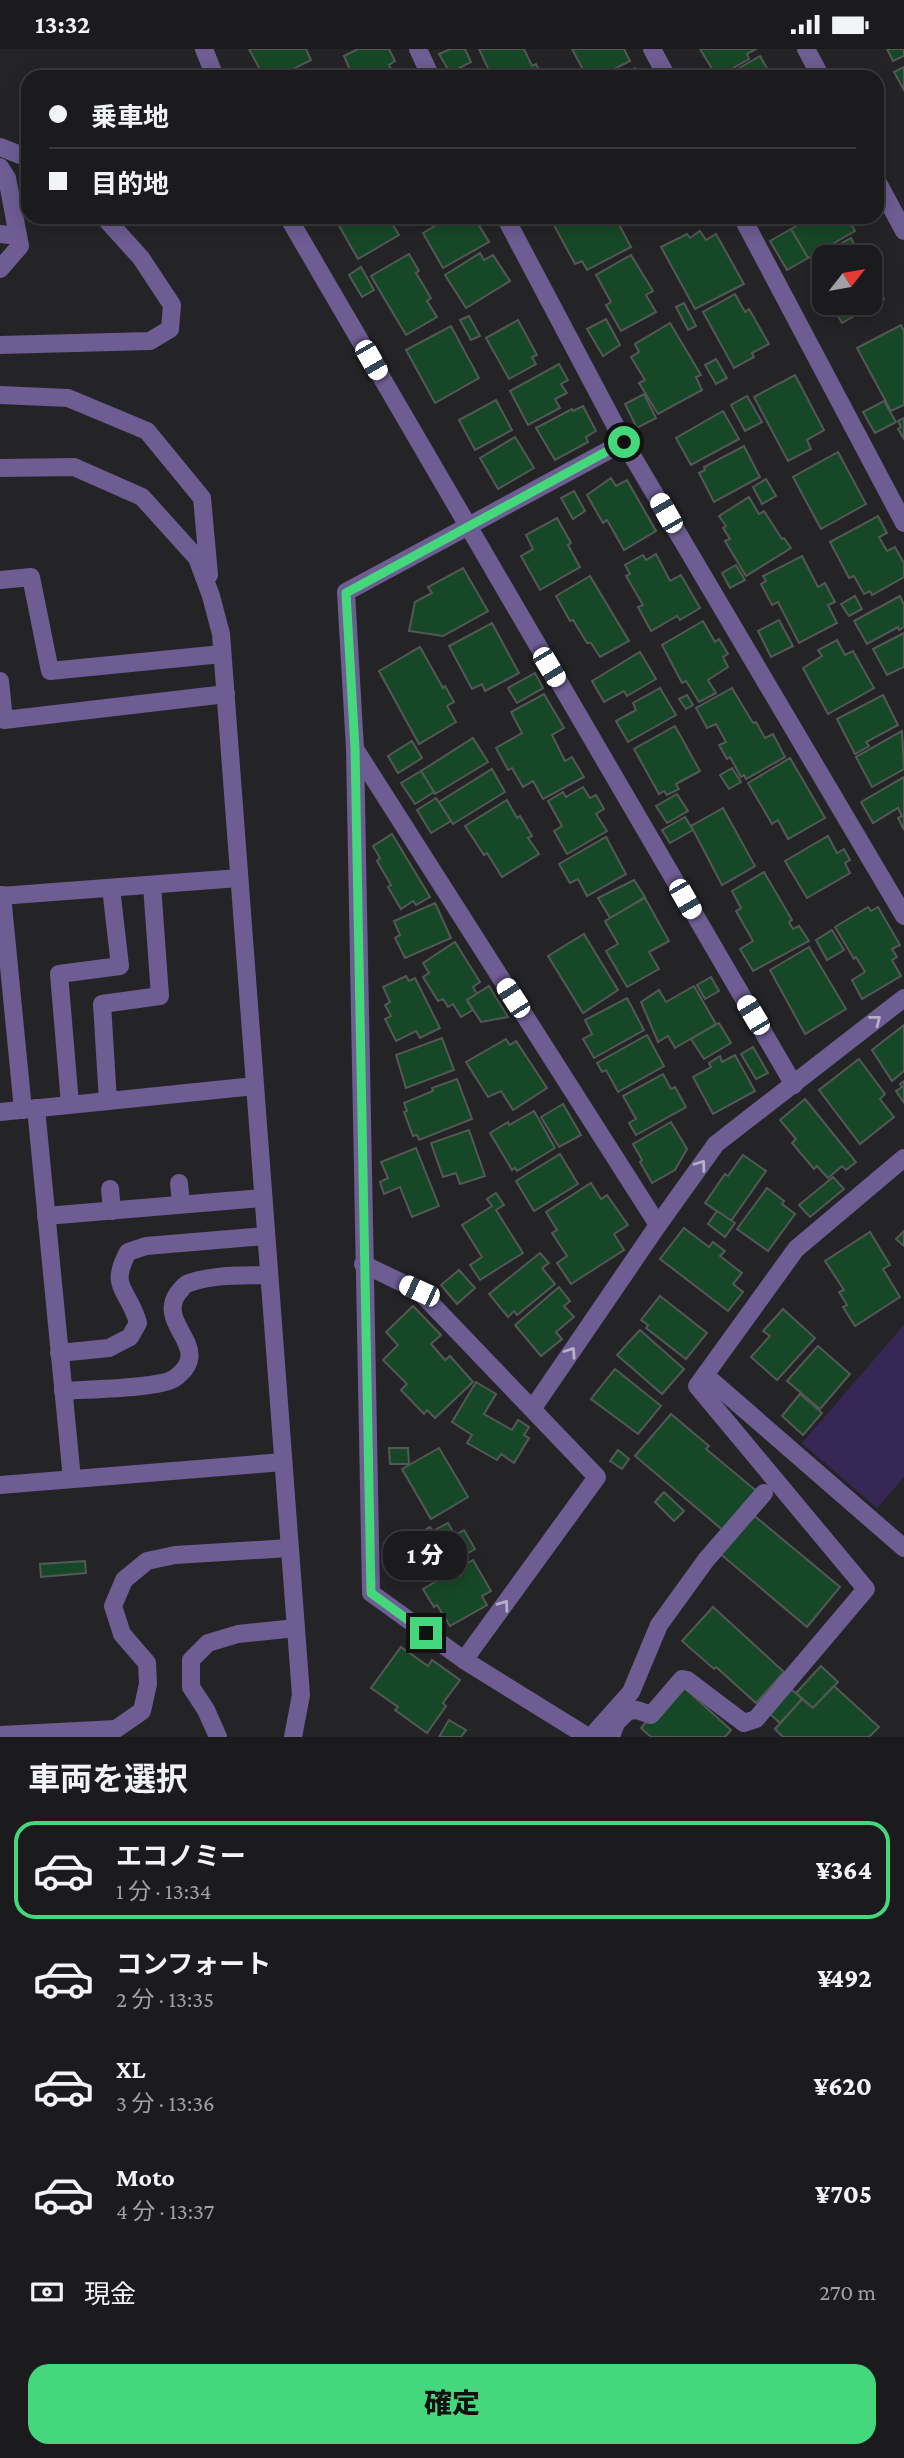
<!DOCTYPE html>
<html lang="ja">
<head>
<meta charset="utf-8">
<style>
  :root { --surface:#1b1b1d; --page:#242426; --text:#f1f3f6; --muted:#a0a1a4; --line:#39393b; --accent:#44d77b }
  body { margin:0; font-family:"Crimson Pro","Noto Sans JP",serif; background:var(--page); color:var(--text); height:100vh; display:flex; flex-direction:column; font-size:26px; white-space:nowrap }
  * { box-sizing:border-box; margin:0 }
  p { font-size:23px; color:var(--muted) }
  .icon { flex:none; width:38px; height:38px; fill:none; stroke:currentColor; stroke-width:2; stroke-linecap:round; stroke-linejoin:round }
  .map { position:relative; height:1688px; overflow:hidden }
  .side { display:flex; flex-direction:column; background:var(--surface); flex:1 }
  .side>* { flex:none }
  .banner { position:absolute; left:21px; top:21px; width:863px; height:154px; border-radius:21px; box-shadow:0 4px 18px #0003,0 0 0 2px var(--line); display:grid; align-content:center; height:154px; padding:0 28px; background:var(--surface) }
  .needle { width:46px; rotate:59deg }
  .buttons { position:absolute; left:812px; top:196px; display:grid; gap:14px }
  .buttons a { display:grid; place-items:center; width:70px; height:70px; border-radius:14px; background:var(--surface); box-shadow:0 4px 18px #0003,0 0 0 2px var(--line); font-size:35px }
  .end { position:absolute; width:32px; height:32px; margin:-16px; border:9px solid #44d77b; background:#111; box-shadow:0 0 0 4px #111 }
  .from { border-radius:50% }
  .bubble { position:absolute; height:49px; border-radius:21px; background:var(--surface); box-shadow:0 4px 18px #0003,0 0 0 2px var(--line); font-size:23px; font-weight:800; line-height:49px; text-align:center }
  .car { position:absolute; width:21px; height:42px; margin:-21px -10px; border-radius:9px; box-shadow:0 0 5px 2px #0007; background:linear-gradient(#fff 24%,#345 0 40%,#fff 0 76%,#345 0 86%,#fff 0) }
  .banner b { display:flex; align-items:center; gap:24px; height:66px; font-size:26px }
  .banner b+b { border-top:2px solid var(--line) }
  .banner i { width:18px; height:18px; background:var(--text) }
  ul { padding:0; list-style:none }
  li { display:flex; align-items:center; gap:21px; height:98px; margin:0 14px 10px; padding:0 14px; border:4px solid transparent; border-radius:21px }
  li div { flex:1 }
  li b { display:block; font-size:26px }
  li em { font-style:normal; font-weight:800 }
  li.active { border-color:var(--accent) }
  li>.icon { width:63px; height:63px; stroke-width:1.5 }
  h2 { padding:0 28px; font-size:32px; line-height:84px }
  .pay { display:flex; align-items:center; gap:18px; height:77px; padding:0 28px; font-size:26px }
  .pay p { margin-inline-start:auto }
  .button { display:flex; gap:14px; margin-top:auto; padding:14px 28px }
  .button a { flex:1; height:80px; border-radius:21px; background:var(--accent); color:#111; font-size:28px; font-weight:800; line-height:80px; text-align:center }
  .status { display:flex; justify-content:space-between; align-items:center; height:49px; padding:0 35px; background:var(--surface); direction:ltr }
  .status svg { height:19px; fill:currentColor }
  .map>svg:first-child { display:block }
  .green { fill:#372757 }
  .building { fill:#164827; stroke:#545855; stroke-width:2 }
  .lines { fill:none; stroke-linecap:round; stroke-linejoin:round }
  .service { stroke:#6d5d93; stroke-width:18 }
  .minor { stroke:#6d5d93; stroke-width:18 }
  .tertiary { stroke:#6d5d93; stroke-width:18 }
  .oneway { stroke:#b7b0c7 }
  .route { stroke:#44d77b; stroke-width:9 }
</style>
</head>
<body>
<div class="status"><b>13:32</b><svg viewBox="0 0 49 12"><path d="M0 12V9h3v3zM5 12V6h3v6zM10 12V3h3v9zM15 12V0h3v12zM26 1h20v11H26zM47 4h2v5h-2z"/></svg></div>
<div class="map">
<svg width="904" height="1688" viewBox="0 0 904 1688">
  <rect width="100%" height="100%" fill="#242427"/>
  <!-- green -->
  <polygon class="green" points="904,1276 904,1428 877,1459 802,1394"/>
  <!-- building -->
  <g class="building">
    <polygon points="249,0 306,0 311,11 287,23 287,25 281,28 264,28"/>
    <polygon points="358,0 389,0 395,12 389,16 395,28 353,28 344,7"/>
    <polygon points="450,0 465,0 471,13 450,24 439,5"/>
    <polygon points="479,0 524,0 532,17 536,15 543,28 492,28"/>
    <polygon points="572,0 624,0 630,12 598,28 587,28"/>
    <polygon points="700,0 756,0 747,5 749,10 717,28"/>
    <polygon points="887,0 904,0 904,7 893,12"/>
    <polygon points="760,7 772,28 724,28"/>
    <polygon points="904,18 904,41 894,23"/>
    <polygon points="635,19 640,28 618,28"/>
    <polygon points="334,168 388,168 399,186 358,210"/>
    <polygon points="450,168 461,168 462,171 474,168 489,193 443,219 423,184"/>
    <polygon points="615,168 631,198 587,221 582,212 575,215 550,169"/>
    <polygon points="787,168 806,168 792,176"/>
    <polygon points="812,168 847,168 855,182 808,209 791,180"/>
    <polygon points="791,180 808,209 787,221 770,192"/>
    <polygon points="700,182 706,191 716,185 744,235 695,260 661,198 687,185 690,189"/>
    <polygon points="851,189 861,208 824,208 824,212 821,206"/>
    <polygon points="480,204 484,211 493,206 510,232 466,259 445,226"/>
    <polygon points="409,205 419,222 416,224 431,249 427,252 437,268 406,286 371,227"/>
    <polygon points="631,206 653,242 646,246 656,263 621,282 606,256 611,253 596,226"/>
    <polygon points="361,218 374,241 362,248 349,226"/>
    <polygon points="870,224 884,250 842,274 831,254 870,254"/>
    <polygon points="735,245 745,263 749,260 769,295 752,304 754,308 734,319 703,263"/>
    <polygon points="684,254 696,277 688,281 676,258"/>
    <polygon points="469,267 480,287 471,291 460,271"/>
    <polygon points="606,270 620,296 603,307 587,280"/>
    <polygon points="518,271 537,306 532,308 536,315 509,330 486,289"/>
    <polygon points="670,274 701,326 696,328 702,341 658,365 639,334 645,331 631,308 639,303 635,295"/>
    <polygon points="901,276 904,282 904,356 891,362 857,299"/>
    <polygon points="451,277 479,329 435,354 406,301"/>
    <polygon points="716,310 727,329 716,335 705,316"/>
    <polygon points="559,315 568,331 561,335 567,344 555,350 560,359 528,376 510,342"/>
    <polygon points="795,326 824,381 807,391 811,400 788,412 754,348"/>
    <polygon points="644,345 656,369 637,379 625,355"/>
    <polygon points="747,347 762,373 745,382 731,356"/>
    <polygon points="496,351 512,381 475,401 459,371"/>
    <polygon points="884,352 896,373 875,384 863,363"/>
    <polygon points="583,357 596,382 586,388 588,393 555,411 536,379 572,360 573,362"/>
    <polygon points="723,362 739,390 691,416 676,389"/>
    <polygon points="904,369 904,390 898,380 901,378 898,372"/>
    <polygon points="515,388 534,419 498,440 480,409"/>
    <polygon points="744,397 760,428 714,453 699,424 705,421 704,418"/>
    <polygon points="838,403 866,455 821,480 793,428"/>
    <polygon points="611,429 616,437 627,431 656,482 624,501 607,471 603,474 587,446"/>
    <polygon points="766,430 776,447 762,455 753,438"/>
    <polygon points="574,442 585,462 573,470 561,449"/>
    <polygon points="749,448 759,465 764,462 782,490 784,489 791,499 746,527 725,492 730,490 723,479 726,477 719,467"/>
    <polygon points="878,467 887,484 879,488 887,502 895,498 904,514 904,528 872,546 870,542 864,545 854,527 849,529 830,493"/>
    <polygon points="557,469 571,494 568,496 580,518 540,541 521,507 533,500 526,486"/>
    <polygon points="656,505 670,532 681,526 700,559 680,571 677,567 651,582 638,558 643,556 626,527 630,525 625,516 643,506 646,511"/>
    <polygon points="802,507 818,538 825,534 835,553 828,556 837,574 799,594 778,553 772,556 761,535 766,532 763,527"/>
    <polygon points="736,516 745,531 730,539 722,524"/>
    <polygon points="463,519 488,562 443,587 409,582 415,553 432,544 428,538"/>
    <polygon points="590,527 629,592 600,608 591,594 587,594 573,571 570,572 556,547"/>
    <polygon points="855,547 862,560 849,567 841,555"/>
    <polygon points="900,547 904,556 904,578 899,581 898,578 867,595 854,572"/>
    <polygon points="779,571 793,597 771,608 758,582"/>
    <polygon points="703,572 715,593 719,590 728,605 723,608 728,618 708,631 716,644 699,653 686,632 682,634 662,596"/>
    <polygon points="492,574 519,624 485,642 482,635 472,640 449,597"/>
    <polygon points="904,584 904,618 887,626 873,600"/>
    <polygon points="837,591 845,606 853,602 874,639 828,665 803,619 822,607 818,601"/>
    <polygon points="420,598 443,639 445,637 454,653 447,657 456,673 419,695 379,622"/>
    <polygon points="640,603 656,630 627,647 624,642 604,653 592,632"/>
    <polygon points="535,624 543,639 517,654 508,639"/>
    <polygon points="660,639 676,666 628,693 616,672 636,661 633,654"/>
    <polygon points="732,639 753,674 756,673 765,689 773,685 785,708 746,730 744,726 741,728 730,708 727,710 719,696 726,693 716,675 707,679 696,659"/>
    <polygon points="544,645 564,679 552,686 565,712 572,708 584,728 543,750 533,732 523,738 512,719 508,721 496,699 522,684 511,663"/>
    <polygon points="687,646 693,656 686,660 679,650"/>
    <polygon points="883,646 898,676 866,693 869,697 855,705 837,670"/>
    <polygon points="675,677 700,722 676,735 679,740 667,746 664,742 659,745 634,700"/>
    <polygon points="902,682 904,720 872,738 856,708"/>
    <polygon points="473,689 488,713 435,745 421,722"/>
    <polygon points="412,692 422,709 398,724 388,707"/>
    <polygon points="790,709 825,769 788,790 778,771 772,775 748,734"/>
    <polygon points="732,719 741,733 729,740 720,726"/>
    <polygon points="492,720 505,743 453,775 439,753"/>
    <polygon points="421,722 434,743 415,755 401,734"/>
    <polygon points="904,728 904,781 898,769 902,767 898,759 873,774 861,753"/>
    <polygon points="583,738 590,749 596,746 604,760 596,765 607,782 567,805 554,782 562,777 548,752 563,743 566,748"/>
    <polygon points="677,745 688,762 667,774 656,757"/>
    <polygon points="436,749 451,772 431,784 417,761"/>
    <polygon points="507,751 517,769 520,767 532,787 528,789 539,805 502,828 487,804 484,806 465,777"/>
    <polygon points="723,759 755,817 722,836 691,777"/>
    <polygon points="685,768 693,781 670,794 662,781"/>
    <polygon points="392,785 430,848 416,856 413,852 401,860 388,838 391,836 377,812 380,809 373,797"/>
    <polygon points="828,787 837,804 844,800 850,811 845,814 850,824 807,849 785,812"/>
    <polygon points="606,788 626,825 587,847 578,830 570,834 559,815"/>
    <polygon points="764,823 792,871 789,873 793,880 799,877 809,892 753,922 740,900 753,892 736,862 741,859 732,842"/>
    <polygon points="634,831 645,848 610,869 598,849"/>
    <polygon points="645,849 669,892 649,903 659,920 627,938 606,902 618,895 605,872"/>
    <polygon points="435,854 451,889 405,909 395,889 400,886 394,872"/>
    <polygon points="868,858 871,862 878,858 900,896 892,900 897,908 892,911 901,927 862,950 852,931 865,923 856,908 854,910 835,878"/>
    <polygon points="832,881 844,901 827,911 816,891"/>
    <polygon points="584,885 618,941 583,964 548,907"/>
    <polygon points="455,893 480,933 473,938 477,945 467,951 473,961 461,968 453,955 448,958 443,950 438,952 423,928 429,924 423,914"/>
    <polygon points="809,898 846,960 805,985 770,921"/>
    <polygon points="406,927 409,932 415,929 440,979 420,989 416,982 396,992 385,970 391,967 385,956 390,953 383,938"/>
    <polygon points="711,928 719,942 705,950 697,936"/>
    <polygon points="489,937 508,968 481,973 467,951"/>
    <polygon points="694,937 716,975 675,999 668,987 658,993 641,953 659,941 666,953"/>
    <polygon points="627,949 644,981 594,1009 583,990 592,985 585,971"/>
    <polygon points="719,974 731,994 704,1010 691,990"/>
    <polygon points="904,976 904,1022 892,1032 872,1001"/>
    <polygon points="647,986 664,1017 618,1043 606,1021 602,1023 597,1014"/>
    <polygon points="442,989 454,1021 406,1039 396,1006"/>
    <polygon points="506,990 510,996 516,992 547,1039 513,1061 501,1042 488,1048 466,1013"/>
    <polygon points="753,998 768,1024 756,1030 741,1005"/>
    <polygon points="735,1006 755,1042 713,1065 693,1028 711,1018 709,1014 720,1007 722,1013"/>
    <polygon points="859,1010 885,1045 880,1050 894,1068 860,1095 819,1041"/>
    <polygon points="663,1025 671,1040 675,1038 686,1058 636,1086 629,1074 636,1070 623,1047"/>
    <polygon points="457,1030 472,1070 419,1091 417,1086 413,1087 404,1063 407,1062 404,1054 433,1042 432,1039"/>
    <polygon points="904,1032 904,1054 896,1042 902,1038 900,1035"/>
    <polygon points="805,1050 856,1113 846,1121 842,1117 828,1129 817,1117 814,1120 792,1094 796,1090 780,1071"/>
    <polygon points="563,1055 581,1086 559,1098 541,1068"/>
    <polygon points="534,1062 555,1099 517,1122 515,1119 512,1121 490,1084 508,1073 509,1076"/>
    <polygon points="671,1073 687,1100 675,1121 652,1134 640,1113 642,1111 633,1095"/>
    <polygon points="469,1081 485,1127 460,1135 456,1124 443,1128 431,1094"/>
    <polygon points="416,1099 439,1157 412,1168 400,1138 384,1145 380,1133 388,1129 381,1113"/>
    <polygon points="560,1105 578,1135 534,1162 516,1132"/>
    <polygon points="743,1106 766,1122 731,1172 705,1154 725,1125 728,1127"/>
    <polygon points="833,1128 844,1140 810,1168 799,1156"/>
    <polygon points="591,1134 601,1150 607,1146 628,1176 614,1185 624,1201 571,1235 557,1214 567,1207 552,1184 557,1181 546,1163"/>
    <polygon points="767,1139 784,1152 782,1155 795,1165 768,1202 737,1180"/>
    <polygon points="496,1144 504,1156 496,1161 523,1204 480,1231 470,1216 482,1208 462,1176 492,1157 487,1150"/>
    <polygon points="717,1162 735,1174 725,1188 708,1175"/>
    <polygon points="684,1179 709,1198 713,1193 725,1202 720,1207 742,1224 733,1235 743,1243 728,1262 660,1210"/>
    <polygon points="904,1182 904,1197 896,1190"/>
    <polygon points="870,1183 890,1216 883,1220 900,1248 855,1277 843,1258 847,1256 839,1243 844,1241 825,1212"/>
    <polygon points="540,1204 549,1214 542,1219 555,1235 517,1266 514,1262 508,1268 489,1245"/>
    <polygon points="459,1221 475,1239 457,1255 441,1236"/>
    <polygon points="559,1238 570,1252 564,1257 574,1268 556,1283 562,1290 541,1307 515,1276"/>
    <polygon points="660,1247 707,1284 686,1310 646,1279 648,1276 641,1271"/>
    <polygon points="413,1257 441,1286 431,1295 445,1311 450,1307 473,1333 435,1369 427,1361 424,1365 401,1341 407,1335 383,1311 398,1296 386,1283"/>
    <polygon points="783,1260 815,1289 777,1331 751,1308 770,1287 763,1282"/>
    <polygon points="640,1281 684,1320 662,1345 617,1306"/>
    <polygon points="818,1297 850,1325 820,1360 787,1332"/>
    <polygon points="615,1320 661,1357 638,1385 591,1350"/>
    <polygon points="476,1333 496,1345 484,1365 512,1381 518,1371 529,1378 524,1386 529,1389 514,1414 501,1405 497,1411 467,1394 472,1386 452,1373"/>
    <polygon points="800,1345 822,1364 803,1386 782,1367"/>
    <polygon points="671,1365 709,1397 706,1400 759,1444 725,1483 635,1407"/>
    <polygon points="389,1399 408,1399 409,1415 390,1415"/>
    <polygon points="439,1399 468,1448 431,1470 402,1420"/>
    <polygon points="618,1401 629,1410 622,1420 610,1412"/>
    <polygon points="664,1443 684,1462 674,1472 655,1453"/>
    <polygon points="751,1464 840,1538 807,1578 718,1503"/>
    <polygon points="448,1474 455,1486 464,1481 475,1500 425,1529 415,1512 410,1515 399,1495 430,1478 433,1482"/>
    <polygon points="473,1511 491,1542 482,1547 487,1556 450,1577 437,1556 434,1558 423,1540"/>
    <polygon points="85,1512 86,1524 41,1528 40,1515"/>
    <polygon points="713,1558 784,1623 756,1654 716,1618 714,1620 682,1592"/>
    <polygon points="401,1598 428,1617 432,1611 460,1631 443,1654 446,1657 427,1684 395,1661 398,1658 371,1639"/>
    <polygon points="821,1617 838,1633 813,1659 796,1644"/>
    <polygon points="680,1635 731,1681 725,1688 651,1688 641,1679"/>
    <polygon points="834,1637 879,1678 869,1688 783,1688 775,1680 802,1650 813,1659"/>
    <polygon points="790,1639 802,1650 780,1674 769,1664"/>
    <polygon points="449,1671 466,1681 461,1688 439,1688"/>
  </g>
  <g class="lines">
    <!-- service -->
    <g class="service">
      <polyline points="0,98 28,109"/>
      <polyline points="0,118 7,129 20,197 0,220"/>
      <polyline points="0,185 18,187"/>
      <polyline points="0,296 150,292 170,280 172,256 141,209 104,168"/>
      <polyline points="0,346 68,349 147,382 202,449 209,526"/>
      <polyline points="0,419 74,418 142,448 197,509 211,547 221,585 301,1646 293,1688"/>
      <polyline points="0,531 31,528 50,622 222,605"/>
      <polyline points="0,632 4,671 226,645"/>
      <polyline points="2,846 23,1061"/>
      <polyline points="0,847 239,829"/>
      <polyline points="108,1052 102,955 160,947 152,836"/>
      <polyline points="70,1055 59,925 120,917 111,839"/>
      <polyline points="36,1059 72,1430"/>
      <polyline points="0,1063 255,1037"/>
      <polyline points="179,1134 181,1155"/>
      <polyline points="110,1140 112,1162"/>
      <polyline points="46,1167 263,1149"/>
      <path d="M59 1304 109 1299 130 1288 138 1274C129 1240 108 1240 128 1203L146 1197 266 1187"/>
      <path d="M63 1342C85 1340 160 1340 175 1329 216 1299 155 1276 178 1244 182 1240 184 1235 189 1234 214 1225 243 1227 269 1226"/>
      <polyline points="0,1436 283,1413"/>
      <polyline points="0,1686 116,1680 142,1662 148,1635 147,1614 122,1585 113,1557 124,1531 147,1512 175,1506 289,1499"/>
      <polyline points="218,1688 206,1661 191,1638 191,1611 208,1594 238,1585 296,1579"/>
      <polyline points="591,1688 631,1643 659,1576 706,1511 764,1444"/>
      <polyline points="611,1688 616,1674 628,1662 637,1661 651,1666 682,1630 687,1631 744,1674 756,1670 866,1540 697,1337 705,1326"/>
    </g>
    <!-- minor -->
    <g class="minor">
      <polyline points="204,0 215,28"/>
      <polyline points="418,0 431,28"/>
      <polyline points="652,0 667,28"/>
      <polyline points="288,168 794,1036"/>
      <polyline points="505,168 624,393 904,867"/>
      <polyline points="742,168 904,474"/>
      <polyline points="355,700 658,1176"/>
      <polyline points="904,1109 796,1200 705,1326 904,1499"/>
      <polyline points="363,1215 419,1242 597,1428 464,1611"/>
      <polyline points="533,1359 658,1176 716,1095 904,949"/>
      <polyline points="588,1688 464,1611 371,1544 355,700 346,543 624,393"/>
    </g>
    <!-- tertiary -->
    <g class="tertiary">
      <polyline points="806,0 821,28"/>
      <polyline points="877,132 904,182"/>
    </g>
  </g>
  <!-- one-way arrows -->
  <defs><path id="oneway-chevron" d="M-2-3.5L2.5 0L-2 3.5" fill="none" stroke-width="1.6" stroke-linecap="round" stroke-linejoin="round" transform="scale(1.75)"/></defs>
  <g class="oneway">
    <use href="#oneway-chevron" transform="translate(876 971) rotate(-38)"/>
    <use href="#oneway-chevron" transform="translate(701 1116) rotate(-54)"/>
    <use href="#oneway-chevron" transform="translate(571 1303) rotate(-56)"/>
    <use href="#oneway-chevron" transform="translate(504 1556) rotate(-54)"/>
  </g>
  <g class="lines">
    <!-- route -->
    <polyline class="route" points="426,1584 371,1544 355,700 346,544 624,393"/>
  </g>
</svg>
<div class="buttons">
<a><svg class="needle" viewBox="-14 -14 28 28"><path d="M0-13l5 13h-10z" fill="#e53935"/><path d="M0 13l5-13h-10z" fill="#a0a1a4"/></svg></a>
</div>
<i class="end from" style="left:624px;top:393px"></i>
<i class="end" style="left:426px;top:1584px"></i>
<div class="bubble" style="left:383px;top:1482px;width:84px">1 分</div>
<i class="car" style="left:371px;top:311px;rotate:150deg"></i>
<i class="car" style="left:666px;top:464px;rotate:330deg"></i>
<i class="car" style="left:549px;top:618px;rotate:149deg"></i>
<i class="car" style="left:685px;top:850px;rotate:150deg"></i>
<i class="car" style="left:513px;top:949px;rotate:327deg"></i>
<i class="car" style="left:753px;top:966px;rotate:329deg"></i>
<i class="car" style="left:419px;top:1242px;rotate:295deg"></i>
<div class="banner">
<b><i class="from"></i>乗車地</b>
<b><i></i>目的地</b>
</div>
</div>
<section class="side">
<h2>車両を選択</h2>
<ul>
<li class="active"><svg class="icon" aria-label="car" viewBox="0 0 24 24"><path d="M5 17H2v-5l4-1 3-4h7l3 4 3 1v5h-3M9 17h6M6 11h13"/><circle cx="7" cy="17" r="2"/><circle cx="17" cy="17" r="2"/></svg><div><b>エコノミー</b><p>1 分 · 13:34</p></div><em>¥364</em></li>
<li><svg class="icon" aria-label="car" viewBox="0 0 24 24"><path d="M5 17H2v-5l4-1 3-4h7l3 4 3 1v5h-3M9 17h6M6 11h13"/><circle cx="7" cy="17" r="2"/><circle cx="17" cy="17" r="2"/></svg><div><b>コンフォート</b><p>2 分 · 13:35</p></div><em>¥492</em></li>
<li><svg class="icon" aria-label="car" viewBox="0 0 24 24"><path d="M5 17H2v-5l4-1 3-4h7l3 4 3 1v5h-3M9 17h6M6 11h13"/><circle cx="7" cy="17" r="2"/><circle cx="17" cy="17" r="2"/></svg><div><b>XL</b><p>3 分 · 13:36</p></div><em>¥620</em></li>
<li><svg class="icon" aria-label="car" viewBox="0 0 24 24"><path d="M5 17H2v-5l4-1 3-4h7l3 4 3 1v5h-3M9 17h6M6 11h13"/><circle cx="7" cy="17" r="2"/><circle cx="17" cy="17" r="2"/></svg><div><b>Moto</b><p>4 分 · 13:37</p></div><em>¥705</em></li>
</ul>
<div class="pay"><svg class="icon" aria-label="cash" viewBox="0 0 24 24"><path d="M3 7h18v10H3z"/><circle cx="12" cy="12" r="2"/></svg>現金<p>270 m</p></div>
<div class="button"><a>確定</a></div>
</section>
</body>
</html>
